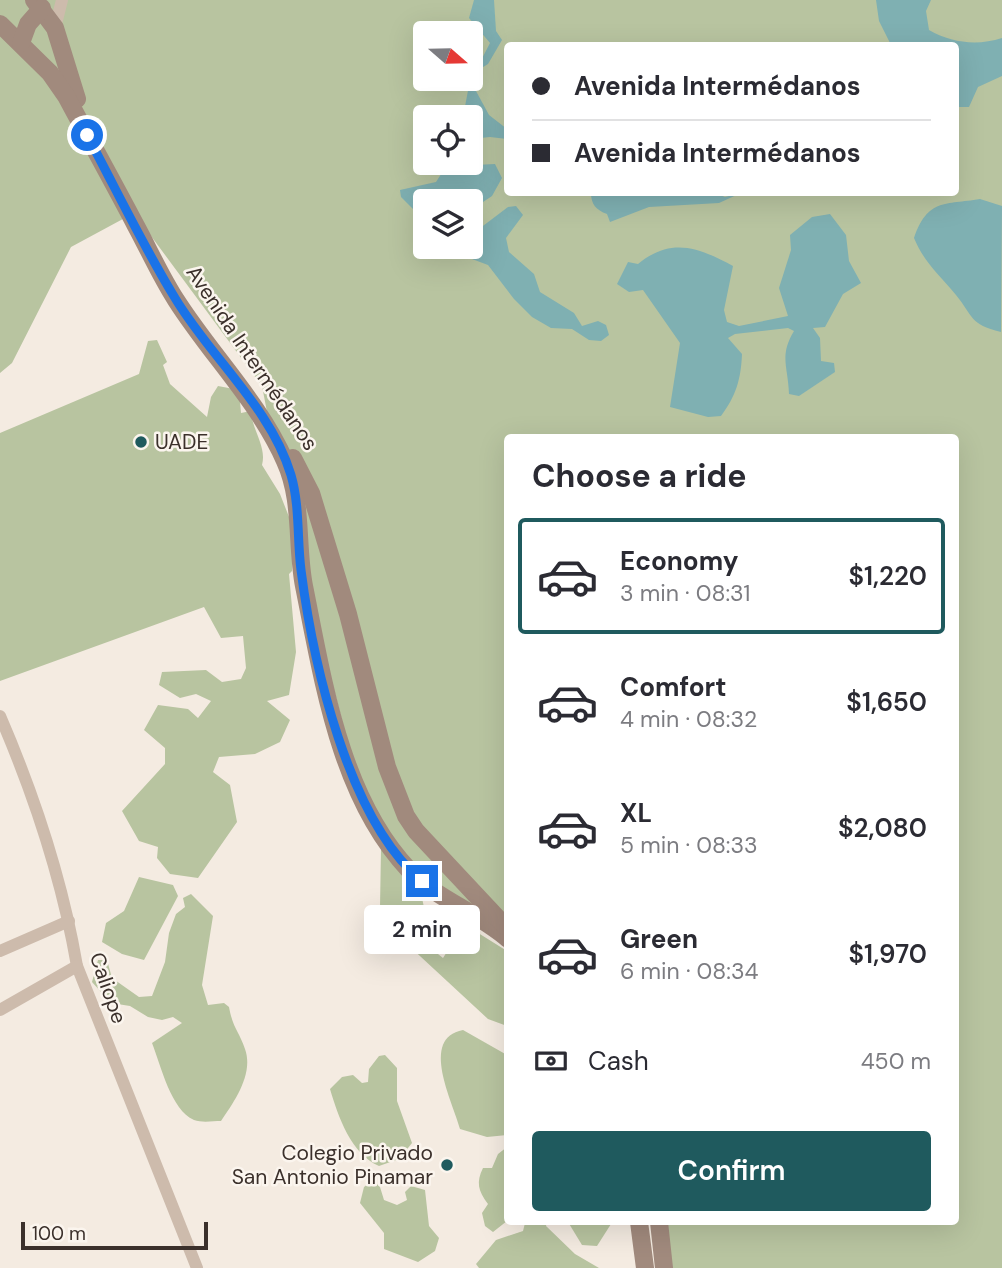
<!DOCTYPE html>
<html lang="en">
<head>
<meta charset="utf-8">
<style>
  :root { --surface:#fff; --page:#f2f2f3; --text:#2b2b33; --muted:#7c7c81; --line:#e1e1e2; --accent:#1f5a5e }
  body { margin:0; font-family:"DM Sans",sans-serif; background:var(--page); color:var(--text); height:100vh; display:flex; flex-direction:column; font-size:26px; white-space:nowrap }
  * { box-sizing:border-box; margin:0 }
  p { font-size:23px; color:var(--muted) }
  .icon { flex:none; width:38px; height:38px; fill:none; stroke:currentColor; stroke-width:2; stroke-linecap:round; stroke-linejoin:round }
  .map { position:relative; flex:1; overflow:hidden }
  .panel { position:absolute; left:504px; top:434px; width:455px; height:791px; display:flex; flex-direction:column; background:var(--surface); border-radius:7px; box-shadow:0 7px 28px #0002 }
  .panel>* { flex:none }
  .guide { position:absolute; left:504px; top:42px; width:455px; height:154px; border-radius:7px; box-shadow:0 7px 28px #0002; display:grid; align-content:center; height:154px; padding:0 28px; background:var(--surface) }
  .needle { width:46px; rotate:110deg }
  .controls { position:absolute; left:413px; top:21px; display:grid; gap:14px }
  .controls a { display:grid; place-items:center; width:70px; height:70px; border-radius:7px; background:var(--surface); box-shadow:0 7px 28px #0002; font-size:35px }
  .scale { position:absolute; left:21px; bottom:18px; width:187px; box-sizing:border-box; padding-left:7px; border:4px solid #3b302b; border-top:0; font-size:19px; line-height:24px; white-space:nowrap; color:#3b302b; -webkit-text-stroke:5px #fbf5ee; paint-order:stroke }
  .end { position:absolute; width:32px; height:32px; margin:-16px; border:9px solid #1a73e8; background:#fff; box-shadow:0 0 0 4px #fff }
  .from { border-radius:50% }
  .bubble { position:absolute; height:49px; border-radius:7px; background:var(--surface); box-shadow:0 7px 28px #0002; font-size:23px; font-weight:600; line-height:49px; text-align:center }
  .guide b { display:flex; align-items:center; gap:24px; height:66px; font-size:26px }
  .guide b+b { border-top:2px solid var(--line) }
  .guide i { width:18px; height:18px; background:var(--text) }
  ul { padding:0; list-style:none }
  li { display:flex; align-items:center; gap:21px; height:116px; margin:0 14px 10px; padding:0 14px; border:4px solid transparent; border-radius:7px }
  li div { flex:1 }
  li b { display:block; font-size:26px }
  li em { font-style:normal; font-weight:600 }
  li.on { border-color:var(--accent) }
  li>.icon { width:63px; height:63px; stroke-width:1.5 }
  h2 { padding:0 28px; font-size:32px; line-height:84px }
  .pay { display:flex; align-items:center; gap:18px; height:77px; padding:0 28px; font-size:26px }
  .pay p { margin-inline-start:auto }
  .action { display:flex; gap:14px; margin-top:auto; padding:14px 28px }
  .action a { flex:1; height:80px; border-radius:7px; background:var(--accent); color:#fff; font-size:28px; font-weight:600; line-height:80px; text-align:center }
  .map>svg:first-child { display:block }
  .green { fill:#b8c4a0; fill-rule:evenodd }
  .water { fill:#7fb0b2 }
  .lines { fill:none; stroke-linecap:round; stroke-linejoin:round }
  .minor { stroke:#cdbbac; stroke-width:12 }
  .secondary { stroke:#a18a7d; stroke-width:18 }
  .route { stroke:#1a73e8; stroke-width:9 }
  .poi-dot { fill:#1f5a5e; stroke:#fbf5ee; stroke-width:2.5 }
  .labels { text-anchor:middle; stroke-width:5; stroke-linejoin:round; paint-order:stroke }
  .street-label { font-size:21px; fill:#3b302b; stroke:#fbf5ee }
  .poi-label { font-size:21px; fill:#3b302b; stroke:#fbf5ee; text-anchor:start }
</style>
</head>
<body>
<div class="map">
<svg width="1002" height="1268" viewBox="0 0 1002 1268">
  <rect width="100%" height="100%" fill="#f4ebe1"/>
  <!-- green -->
  <g class="green">
    <path d="M0 0H1002V1268H664L659 1222H956V438H508L507 939 418 879 433 950 443 958 457 936 464 930 475 931 507 951V1026L488 1019 394 932 380 907 381 849 385 842 361 793 292 529V571L289 574 296 652 289 695 267 701 290 720 280 742 255 754 219 757 213 772 230 785 237 822 198 878 170 874 157 858 158 847 139 841 122 811 165 764V748L144 730 158 705 188 709 198 718 211 701 196 694 180 698 159 685 162 672 206 670 222 682 241 679 246 668 243 636 221 638 204 607 0 681V433L139 374 148 341 157 340 167 362 163 365 170 384 207 417 211 397 218 386 239 390 241 413 251 411C252 430 267 447 262 465L280 494 291 522 294 461 268 417 262 386 134 213 71 247 12 363 0 373ZM425 33H471V79H425ZM508 46H956V192H508ZM425 117H471V163H425ZM425 201H471V247H425Z"/>
    <polygon points="139,877 173,885 178,896 144,960 122,954 102,942 106,923 124,911"/>
    <path d="M191 894 213 916 202 985 208 1005 224 1003 229 1007C233 1029 239 1031 245 1049 254 1074 234 1102 221 1121 213 1121 202 1123 194 1120 171 1110 161 1066 152 1043L182 1023 173 1017 162 1020 148 1017 130 1006 111 1003 92 982 98 960H107L112 978 139 997 152 996 165 962 169 933 176 914 185 907 183 898Z"/>
    <path d="M463 1030 507 1055V1135L487 1137 460 1129C453 1102 419 1038 463 1030Z"/>
    <path d="M385 1055 397 1068V1101L412 1143 399 1159 379 1166C351 1154 338 1116 330 1089L342 1077 353 1075 362 1083 368 1082 369 1069 379 1056Z"/>
    <path d="M507 1147V1221L493 1232 485 1226 482 1213 488 1204C478 1191 476 1182 483 1168H492L498 1154Z"/>
    <polygon points="373,1180 380,1187 384,1200 397,1205 407,1200 405,1192 411,1186 425,1190 429,1226 439,1238 435,1251 418,1262 384,1249 384,1233 360,1203 364,1187"/>
    <polygon points="519,1222 547,1222 546,1226 575,1254 599,1268 479,1268 476,1264 496,1240 523,1231 525,1223"/>
    <polygon points="568,1222 611,1222 611,1224 597,1246 582,1245"/>
  </g>
  <!-- water -->
  <g class="water">
    <polygon points="474,0 494,0 496,31 502,40 488,64 475,72 490,43 469,18"/>
    <path d="M876 0H931L926 11 929 30C952 43 977 46 1002 38V76L978 87 969 107H956V46L891 45 879 21Z"/>
    <polygon points="470,80 489,115 507,129 507,139 490,137 471,139 471,117 463,117"/>
    <polygon points="444,163 454,163 455,166 495,164 502,178 492,196 471,210 471,201 425,201 425,221 401,197 400,190 436,182 445,168"/>
    <path d="M715 193 725 197 741 193 719 203 649 207 610 222 607 214C596 210 591 204 591 193Z"/>
    <path d="M980 199 1002 206 1001 332C969 324 974 317 956 295 939 274 925 264 914 238 928 198 945 205 980 199Z"/>
    <polygon points="516,206 523,215 506,238 509,252 534,274 540,292 574,313 582,326 598,321 606,325 609,335 601,341 589,340 572,329 551,328 532,317 514,299 488,265 440,247 471,247 471,235 508,207"/>
    <path d="M830 214 846 235 849 261 861 283 843 294 825 327 813 328 820 338 821 361 834 363 835 372 799 396 789 394C788 366 779 356 794 331L788 328 735 334 728 338 742 354C741 379 736 396 721 416L708 417 670 407 680 343 643 290 629 292 617 284 628 262 638 264C671 237 698 247 733 266L724 310 727 322 739 326 788 316 779 288 791 250 790 235 812 217Z"/>
  </g>
  <g class="lines">
    <!-- minor -->
    <g class="minor">
      <polyline points="55,28 62,0"/>
      <path d="M0 716C35 797 62 879 77 966L197 1268"/>
      <polyline points="0,951 69,921"/>
      <polyline points="0,1010 77,966"/>
    </g>
    <!-- secondary -->
    <g class="secondary">
      <polyline points="34,0 55,28 77,99"/>
      <path d="M0 24 50 73 66 96C89 139 113 182 136 226 149 250 161 277 176 300 211 355 259 402 285 461 303 500 296 545 304 586 323 680 340 797 409 870 436 899 477 912 508 939"/>
      <polyline points="21,43 28,24 42,8"/>
      <polyline points="293,458 311,493 348,614 387,767 406,816 416,831 505,926"/>
      <polyline points="639,1222 645,1268"/>
      <polyline points="659,1222 664,1268"/>
    </g>
  </g>
  <g class="lines">
    <!-- route -->
    <path class="route" d="M87 135C116 189 143 246 175 298 211 358 271 408 291 475 300 506 297 539 301 570 313 663 348 820 422 881"/>
  </g>
  <!-- markers -->
  <g class="poi-dot">
    <circle cx="141" cy="442" r="7"/>
    <circle cx="447" cy="1165" r="7"/>
  </g>
  <g class="labels">
    <!-- street labels -->
    <g class="street-label">
      <text transform="translate(252 358) rotate(56)" y="7">Avenida Intermédanos</text>
      <text transform="translate(108 988) rotate(71)" y="7">Caliope</text>
    </g>
    <!-- poi labels -->
    <g class="poi-label">
      <text x="155" y="449">UADE</text>
      <text x="433" y="1160" text-anchor="end">Colegio Privado<tspan x="433" dy="24">San Antonio Pinamar</tspan></text>
    </g>
  </g>
</svg>
<div class="controls">
<a><svg class="needle" viewBox="-14 -14 28 28"><path d="M0-13l5 13h-10z" fill="#e53935"/><path d="M0 13l5-13h-10z" fill="#7c7c81"/></svg></a>
<a><svg class="icon" aria-label="locate" viewBox="0 0 24 24"><circle cx="12" cy="12" r="6"/><path d="M12 2v4M12 18v4M2 12h4M18 12h4"/></svg></a>
<a><svg class="icon" aria-label="layers" viewBox="0 0 24 24"><path d="M12 4l9 5-9 5-9-5zM3 14l9 5 9-5"/></svg></a>
</div>
<div class="scale">100 m</div>
<i class="end from" style="left:87px;top:135px"></i>
<i class="end" style="left:422px;top:881px"></i>
<div class="bubble" style="left:364px;top:905px;width:116px">2 min</div>
<div class="guide">
<b><i class="from"></i>Avenida Intermédanos</b>
<b><i></i>Avenida Intermédanos</b>
</div>
<section class="panel">
<h2>Choose a ride</h2>
<ul>
<li class="on"><svg class="icon" aria-label="car" viewBox="0 0 24 24"><path d="M5 17H2v-5l4-1 3-4h7l3 4 3 1v5h-3M9 17h6M6 11h13"/><circle cx="7" cy="17" r="2"/><circle cx="17" cy="17" r="2"/></svg><div><b>Economy</b><p>3 min · 08:31</p></div><em>$1,220</em></li>
<li><svg class="icon" aria-label="car" viewBox="0 0 24 24"><path d="M5 17H2v-5l4-1 3-4h7l3 4 3 1v5h-3M9 17h6M6 11h13"/><circle cx="7" cy="17" r="2"/><circle cx="17" cy="17" r="2"/></svg><div><b>Comfort</b><p>4 min · 08:32</p></div><em>$1,650</em></li>
<li><svg class="icon" aria-label="car" viewBox="0 0 24 24"><path d="M5 17H2v-5l4-1 3-4h7l3 4 3 1v5h-3M9 17h6M6 11h13"/><circle cx="7" cy="17" r="2"/><circle cx="17" cy="17" r="2"/></svg><div><b>XL</b><p>5 min · 08:33</p></div><em>$2,080</em></li>
<li><svg class="icon" aria-label="car" viewBox="0 0 24 24"><path d="M5 17H2v-5l4-1 3-4h7l3 4 3 1v5h-3M9 17h6M6 11h13"/><circle cx="7" cy="17" r="2"/><circle cx="17" cy="17" r="2"/></svg><div><b>Green</b><p>6 min · 08:34</p></div><em>$1,970</em></li>
</ul>
<div class="pay"><svg class="icon" aria-label="cash" viewBox="0 0 24 24"><path d="M3 7h18v10H3z"/><circle cx="12" cy="12" r="2"/></svg>Cash<p>450 m</p></div>
<div class="action"><a>Confirm</a></div>
</section>
</div>
</body>
</html>
